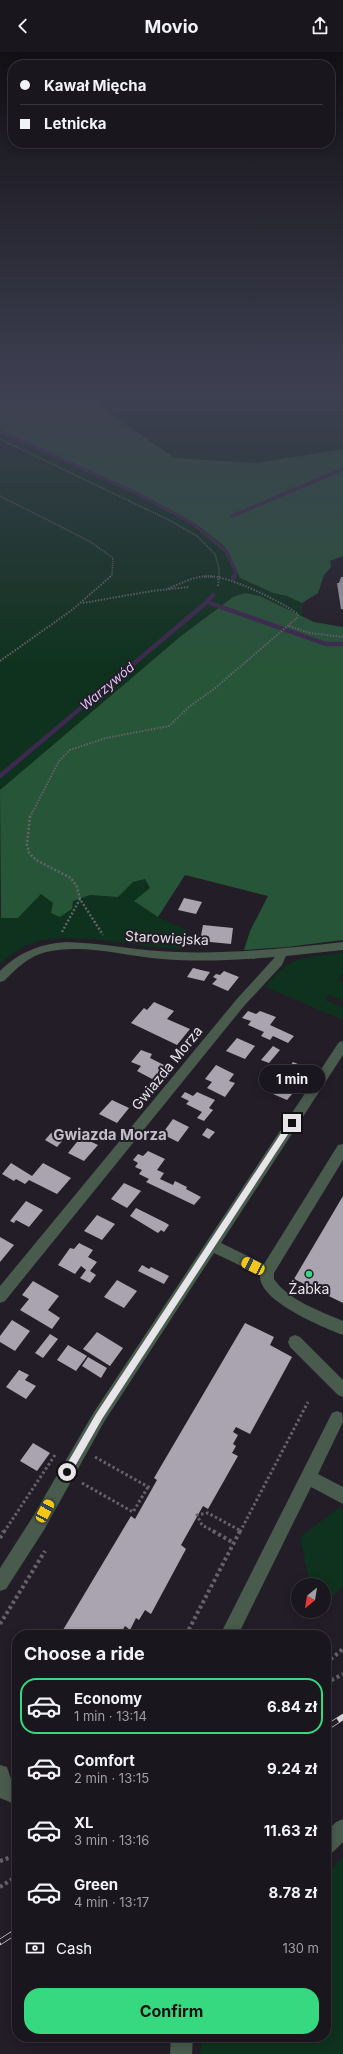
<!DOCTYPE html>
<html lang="en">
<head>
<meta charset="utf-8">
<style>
  :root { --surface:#1a161d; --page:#231f26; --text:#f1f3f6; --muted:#9f9fa4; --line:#38353b; --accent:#36d880 }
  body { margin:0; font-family:Inter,sans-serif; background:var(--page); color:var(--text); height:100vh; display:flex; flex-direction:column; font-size:15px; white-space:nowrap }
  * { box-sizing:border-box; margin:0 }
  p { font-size:13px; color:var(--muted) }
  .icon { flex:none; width:22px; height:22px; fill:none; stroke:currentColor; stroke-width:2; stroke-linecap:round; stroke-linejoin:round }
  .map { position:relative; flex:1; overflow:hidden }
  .side { position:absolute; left:12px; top:1578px; width:319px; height:412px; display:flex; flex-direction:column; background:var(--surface); border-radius:16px; box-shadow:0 2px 10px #0003,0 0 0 1px var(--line) }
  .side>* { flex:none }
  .top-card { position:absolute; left:8px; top:8px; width:327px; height:88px; border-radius:16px; box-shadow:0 2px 10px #0003,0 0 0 1px var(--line); display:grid; align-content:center; height:88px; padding:0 12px; background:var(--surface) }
  .needle { width:26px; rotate:210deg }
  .buttons { position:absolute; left:291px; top:1526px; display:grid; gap:8px }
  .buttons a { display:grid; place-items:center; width:40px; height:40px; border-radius:50%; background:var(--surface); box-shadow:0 2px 10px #0003,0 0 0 1px var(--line); font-size:20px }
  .end { position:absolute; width:18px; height:18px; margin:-9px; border:5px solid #e7e4ea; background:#111; box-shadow:0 0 0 2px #111 }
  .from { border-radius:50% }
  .bubble { position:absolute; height:28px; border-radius:14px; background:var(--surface); box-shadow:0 2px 10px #0003,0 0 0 1px var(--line); font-size:13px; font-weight:700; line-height:28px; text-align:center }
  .car { position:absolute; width:12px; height:24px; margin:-12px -6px; border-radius:5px; box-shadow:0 0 3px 1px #0007; background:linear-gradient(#f5c518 24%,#345 0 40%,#f5c518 0 76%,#345 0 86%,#f5c518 0) }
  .top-card b { display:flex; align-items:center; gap:14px; height:38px; font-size:15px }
  .top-card b+b { border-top:1px solid var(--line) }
  .top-card i { width:10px; height:10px; background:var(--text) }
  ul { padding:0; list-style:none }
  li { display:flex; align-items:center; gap:12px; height:56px; margin:0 8px 6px; padding:0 4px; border:2px solid transparent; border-radius:16px }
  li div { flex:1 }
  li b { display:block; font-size:15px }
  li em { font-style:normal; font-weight:700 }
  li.current { border-color:var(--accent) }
  li>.icon { width:36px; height:36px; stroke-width:1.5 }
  h2 { padding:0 12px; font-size:18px; line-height:48px }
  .pay { display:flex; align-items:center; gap:10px; height:44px; padding:0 12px; font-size:15px }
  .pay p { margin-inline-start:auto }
  .primary-button { display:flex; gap:8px; margin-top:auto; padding:8px 12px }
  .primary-button a { flex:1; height:46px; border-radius:16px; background:var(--accent); color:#111; font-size:16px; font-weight:700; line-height:46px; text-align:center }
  header { display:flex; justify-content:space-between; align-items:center; height:52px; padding:0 12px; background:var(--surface); font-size:18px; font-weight:700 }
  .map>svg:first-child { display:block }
  .green { fill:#0e321d }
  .forest { fill:#275538 }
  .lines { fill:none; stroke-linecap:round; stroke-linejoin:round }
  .stream-far1 { stroke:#3d284f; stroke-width:3.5 }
  .stream { stroke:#3d284f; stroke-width:4.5 }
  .building { fill:#aaa4b0 }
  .path-far4 { stroke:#66626b; stroke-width:1.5; stroke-dasharray:1 1; stroke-linecap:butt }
  .path-far3 { stroke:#66626b; stroke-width:2; stroke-dasharray:1.5 1.5; stroke-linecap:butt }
  .path-far2 { stroke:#66626b; stroke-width:2.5; stroke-dasharray:2 2; stroke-linecap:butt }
  .path-far1 { stroke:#66626b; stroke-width:3; stroke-dasharray:2.5 2.5; stroke-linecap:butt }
  .path { stroke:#66626b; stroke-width:4; stroke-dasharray:3 3; stroke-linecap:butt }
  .minor { fill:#485b4d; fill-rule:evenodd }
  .rail-casing { stroke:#d2cfd5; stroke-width:6 }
  .rail { stroke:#221d27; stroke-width:4.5; stroke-dasharray:14; stroke-linecap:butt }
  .route { fill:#e7e4ea }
  .poi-dot { fill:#36d880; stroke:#221d27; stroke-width:1.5 }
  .labels { text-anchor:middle; stroke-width:4; stroke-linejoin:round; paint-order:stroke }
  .far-water-label { font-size:13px; font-style:italic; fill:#dfc3fa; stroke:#221d27 }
  .street-label { font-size:14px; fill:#e7e4ea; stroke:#221d27 }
  .poi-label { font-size:14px; fill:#e7e4ea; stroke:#221d27 }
  .neighbourhood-label { font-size:15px; font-weight:bold; fill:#c4beca; stroke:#221d27 }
</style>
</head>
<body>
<header><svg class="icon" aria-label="back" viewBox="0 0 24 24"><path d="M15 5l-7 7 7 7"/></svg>Movio<svg class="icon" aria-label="share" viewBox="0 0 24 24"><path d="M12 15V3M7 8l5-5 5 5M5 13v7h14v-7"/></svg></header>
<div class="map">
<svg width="343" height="2002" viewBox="0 0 343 2002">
  <rect width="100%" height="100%" fill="#221d27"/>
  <!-- green -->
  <g class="green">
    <polygon points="77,338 343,338 343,397 256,411 174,406"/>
    <polygon points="0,378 138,441 196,472 224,494 240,526 273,541 287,544 302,551 302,563 306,567 260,544 233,545 181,584 0,738"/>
    <path d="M145 827 151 836 134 849 158 865 187 878 182 897C141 896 63 876 27 893 17 898 9 905 0 912V862L2 866H18L41 842 53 851 72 849 90 843 118 845 133 830Z"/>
    <path d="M343 901V921L338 928 343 930V949L328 943 325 948 343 955V968L265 935C291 902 304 906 343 901Z"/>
    <polygon points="340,1455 343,1458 343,1534 324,1553 324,1533 310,1533 300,1485"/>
    <polygon points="343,1805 343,2002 200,2002 202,1985 326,1985 326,1822"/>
  </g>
  <!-- forest -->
  <g class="forest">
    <polygon points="0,338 77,338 174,406 256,411 343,397 343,504 330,509 331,515 324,523 318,541 302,551 287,544 273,541 240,526 224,494 196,472 138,441 0,378"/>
    <polygon points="245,541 260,544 314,570 343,575 343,888 287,895 244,898 250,879 268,844 185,823 158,865 134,849 150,836 145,827 133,830 118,845 90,843 73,849 72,857 60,865 51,861 53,851 41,842 18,866 1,866 0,738 181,584 233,545"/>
  </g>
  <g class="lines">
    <!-- stream-far1 -->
    <g class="stream-far1">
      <polyline points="0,379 136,441 192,471 226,499 236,520 234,525"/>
      <polyline points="232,464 343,417"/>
    </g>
    <!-- stream -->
    <g class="stream">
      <polyline points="233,526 234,524"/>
      <polyline points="207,550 326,592 343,592"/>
      <polyline points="0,724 207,550 213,543"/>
    </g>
  </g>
  <!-- building -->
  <g class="building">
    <polygon points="341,525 343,525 343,557 341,557 337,531 339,531"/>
    <polygon points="184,846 202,850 196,862 178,858"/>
    <polygon points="203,873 233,876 231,892 200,889"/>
    <polygon points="193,916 205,919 210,920 204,929 187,925"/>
    <polygon points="224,919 239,925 228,939 212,932 217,927 213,925 216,922 220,923"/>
    <polygon points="154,950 174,959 167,967 190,977 177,993 131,971 144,956 147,958"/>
    <polygon points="248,959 256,962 260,959 276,965 270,973 294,984 288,991 273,984 270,988 261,984 264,980 248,973 251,969 242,966"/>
    <polygon points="237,986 255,994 245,1007 226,999"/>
    <polygon points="273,994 280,998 269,1011 261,1008"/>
    <polygon points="141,998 152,1002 150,1006 166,1014 162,1017 170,1021 166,1027 158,1023 154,1028 137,1019 141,1014 131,1010"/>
    <polygon points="293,1010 310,1017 305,1024 288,1017"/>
    <polygon points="216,1013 234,1022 229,1029 235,1031 225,1045 207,1036 212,1030 205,1027"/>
    <polygon points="278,1035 293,1041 287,1048 273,1042"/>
    <polygon points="185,1040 193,1044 197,1040 215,1048 209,1056 213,1058 204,1069 197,1066 202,1060 186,1052 189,1049 181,1045"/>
    <polygon points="112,1048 129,1056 117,1071 99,1062"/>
    <polygon points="173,1067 189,1075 178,1090 162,1082"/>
    <polygon points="207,1076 215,1080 209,1087 202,1083"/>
    <polygon points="51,1081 64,1087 57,1095 45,1088"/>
    <polygon points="81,1085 98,1093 84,1109 68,1101"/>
    <polygon points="148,1099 165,1107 157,1118 164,1121 160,1127 173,1133 175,1129 187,1135 186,1137 201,1145 194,1153 146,1130 149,1127 139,1122 142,1118 135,1115 138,1111 133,1108 138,1102 143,1104"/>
    <polygon points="11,1111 32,1124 43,1111 71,1126 57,1142 29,1128 25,1132 16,1127 14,1129 2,1122"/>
    <polygon points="124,1131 141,1139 127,1156 111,1147"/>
    <polygon points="343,1144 343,1251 294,1227"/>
    <polygon points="26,1149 43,1158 29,1175 16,1168 14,1171 10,1169"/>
    <polygon points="136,1156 166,1171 169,1173 164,1180 161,1178 158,1181 130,1164"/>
    <polygon points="97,1163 115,1172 102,1188 84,1179"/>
    <polygon points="0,1185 14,1193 0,1210"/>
    <polygon points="79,1191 93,1198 88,1205 97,1210 90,1219 96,1223 90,1231 80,1226 86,1218 81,1214 75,1222 58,1213 70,1196 74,1197"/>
    <polygon points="142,1213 149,1217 151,1215 169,1224 164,1232 138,1219"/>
    <polygon points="117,1228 137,1239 124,1256 104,1245"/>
    <polygon points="33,1229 59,1244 48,1258 60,1266 52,1277 20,1258 29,1247 22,1243"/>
    <polygon points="12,1268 30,1279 15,1299 0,1290 0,1284"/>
    <polygon points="245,1271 274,1285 270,1293 292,1305 250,1382 236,1375 233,1380 238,1383 233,1392 236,1394 232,1401 238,1404 208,1457 203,1454 181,1493 186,1497 151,1562 145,1558 139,1568 136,1566 130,1578 125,1574 121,1581 125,1583 60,1583 131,1464 135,1467 157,1428 154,1426"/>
    <polygon points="97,1280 123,1296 110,1314 83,1297"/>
    <polygon points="50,1282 58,1287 43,1306 35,1301"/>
    <polygon points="68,1293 87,1304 76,1319 57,1308"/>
    <polygon points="88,1305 107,1316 101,1326 82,1314"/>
    <polygon points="19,1318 29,1323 25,1328 36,1334 26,1347 6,1335"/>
    <polygon points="33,1391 50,1401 37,1419 20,1409"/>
  </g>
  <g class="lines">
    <!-- path-far4 -->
    <g class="path-far4">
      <polyline points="0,387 169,468 197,484 215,502 219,516 219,525"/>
      <polyline points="0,444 89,489 113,506 112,523 110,525"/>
      <polyline points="202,525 216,525"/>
    </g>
    <!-- path-far3 -->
    <g class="path-far3">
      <polyline points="218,534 219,524"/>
      <polyline points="83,551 152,539 189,535"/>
      <polyline points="289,574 310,581 343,585"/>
      <polyline points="0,609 72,558 111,524"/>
      <path d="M30 765 59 709 70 698 106 686 169 674 190 654 214 637 298 565V562C280 549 230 524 208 524 194 524 180 532 167 537"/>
    </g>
    <!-- path-far2 -->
    <g class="path-far2">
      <polyline points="30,764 27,793 29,801 36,808 71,826 77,835 80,847 103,883"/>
      <polyline points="62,880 80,847"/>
    </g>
    <!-- path-far1 -->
    <g class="path-far1">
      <polyline points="95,1405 152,1437"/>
      <polyline points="82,1431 133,1460 148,1435"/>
      <polyline points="4,1480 55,1403"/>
      <polyline points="215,1480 202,1473 197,1463 208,1461 241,1479"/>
      <polyline points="240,1480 308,1350"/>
    </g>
    <!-- path -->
    <g class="path">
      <polyline points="213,1479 234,1491"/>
      <polyline points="0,1486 4,1479"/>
      <polyline points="0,1572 45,1499"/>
      <polyline points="186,1583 240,1479"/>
      <polyline points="326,1611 343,1597"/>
      <polyline points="326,1631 343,1622"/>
      <polyline points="0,1809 17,1803"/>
      <polyline points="0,1835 17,1824"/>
    </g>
    <!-- minor -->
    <g class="minor">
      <path d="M66 890C103 891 139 899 176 900 232 902 288 896 343 890V898L286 904 282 913 244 954 5 1249 0 1251V1234L236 948 275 905C237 908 199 910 162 907 125 904 83 891 46 900 29 904 16 917 4 929L0 930V919C19 900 40 892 66 890Z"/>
      <path d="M343 989V1003L221 1191 264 1212 338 1093 343 1092V1108L274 1221V1227C288 1248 320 1259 343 1269V1283C323 1275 258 1249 260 1223L214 1201 104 1370 44 1478 6 1537 0 1539V1516L32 1466 94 1360 339 990Z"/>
      <polygon points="295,1283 300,1285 343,1328 343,1345 338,1343 290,1295 288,1290 290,1285"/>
      <polygon points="337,1359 342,1361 343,1370 318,1422 343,1435 343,1452 311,1435 238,1583 220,1583 332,1361"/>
      <polygon points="0,1713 7,1715 13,1733 17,1734 17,1753 0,1746"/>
      <polygon points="343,1767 343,1790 333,1800 326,1803 326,1780 336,1770"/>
      <polygon points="171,1985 193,1985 192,2002 170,2002"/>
    </g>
    <!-- rail casing -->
    <g class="rail-casing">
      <g id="rail">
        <polyline points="326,1676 343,1665"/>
        <polyline points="0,1890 17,1879"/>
      </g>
    </g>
    <!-- rail -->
    <use href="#rail" class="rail"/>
  </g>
  <!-- sky -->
  <linearGradient id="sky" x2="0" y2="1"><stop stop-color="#131015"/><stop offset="0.55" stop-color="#3e4052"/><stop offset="1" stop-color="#3e4052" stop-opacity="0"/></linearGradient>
  <rect width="343" height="619" fill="url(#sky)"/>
  <!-- route -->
  <polygon class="route" points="292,1068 294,1069 294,1073 102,1367 70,1423 64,1423 64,1417 96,1362 289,1069"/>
  <!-- markers -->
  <circle class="poi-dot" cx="309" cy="1222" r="4"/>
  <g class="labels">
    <!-- far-water labels -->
    <g class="far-water-label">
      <text transform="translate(107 634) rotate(-40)" y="5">Warzywód</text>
    </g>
    <!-- street labels -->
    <g class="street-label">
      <text transform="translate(167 886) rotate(3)" y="5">Starowiejska</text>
      <text transform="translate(167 1016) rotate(-51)" y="5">Gwiazda Morza</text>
    </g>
    <!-- poi labels -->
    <g class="poi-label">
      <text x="309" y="1242">Żabka</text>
    </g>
    <!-- neighbourhood labels -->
    <g class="neighbourhood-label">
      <text x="110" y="1088">Gwiazda Morza</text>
    </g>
  </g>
</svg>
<div class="buttons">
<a><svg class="needle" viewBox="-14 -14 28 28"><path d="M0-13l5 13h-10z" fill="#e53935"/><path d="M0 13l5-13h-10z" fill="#9f9fa4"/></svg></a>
</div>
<i class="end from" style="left:67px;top:1420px"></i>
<i class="end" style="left:292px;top:1071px"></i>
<div class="bubble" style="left:259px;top:1013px;width:66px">1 min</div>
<i class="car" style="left:253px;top:1214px;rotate:296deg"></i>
<i class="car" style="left:45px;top:1459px;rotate:29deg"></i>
<div class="top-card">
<b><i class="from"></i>Kawał Mięcha</b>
<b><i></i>Letnicka</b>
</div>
<section class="side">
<h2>Choose a ride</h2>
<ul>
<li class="current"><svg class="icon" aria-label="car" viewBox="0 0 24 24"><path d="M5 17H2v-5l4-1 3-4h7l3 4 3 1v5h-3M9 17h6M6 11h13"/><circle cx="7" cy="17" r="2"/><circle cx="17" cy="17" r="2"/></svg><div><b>Economy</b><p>1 min · 13:14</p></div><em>6.84 zł</em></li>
<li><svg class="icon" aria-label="car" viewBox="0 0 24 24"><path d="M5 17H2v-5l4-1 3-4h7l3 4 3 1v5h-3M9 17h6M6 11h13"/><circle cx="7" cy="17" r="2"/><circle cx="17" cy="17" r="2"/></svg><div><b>Comfort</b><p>2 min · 13:15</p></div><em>9.24 zł</em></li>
<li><svg class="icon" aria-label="car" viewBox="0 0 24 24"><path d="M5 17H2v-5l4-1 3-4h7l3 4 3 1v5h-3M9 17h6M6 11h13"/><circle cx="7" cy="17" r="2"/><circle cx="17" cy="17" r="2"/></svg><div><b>XL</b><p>3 min · 13:16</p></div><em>11.63 zł</em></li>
<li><svg class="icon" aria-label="car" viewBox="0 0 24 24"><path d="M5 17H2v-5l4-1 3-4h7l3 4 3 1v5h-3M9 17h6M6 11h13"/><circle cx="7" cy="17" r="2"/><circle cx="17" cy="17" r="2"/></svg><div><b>Green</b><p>4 min · 13:17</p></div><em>8.78 zł</em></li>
</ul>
<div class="pay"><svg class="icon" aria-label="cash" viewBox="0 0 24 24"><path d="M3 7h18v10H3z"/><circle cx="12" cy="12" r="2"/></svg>Cash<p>130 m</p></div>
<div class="primary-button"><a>Confirm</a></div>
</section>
</div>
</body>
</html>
